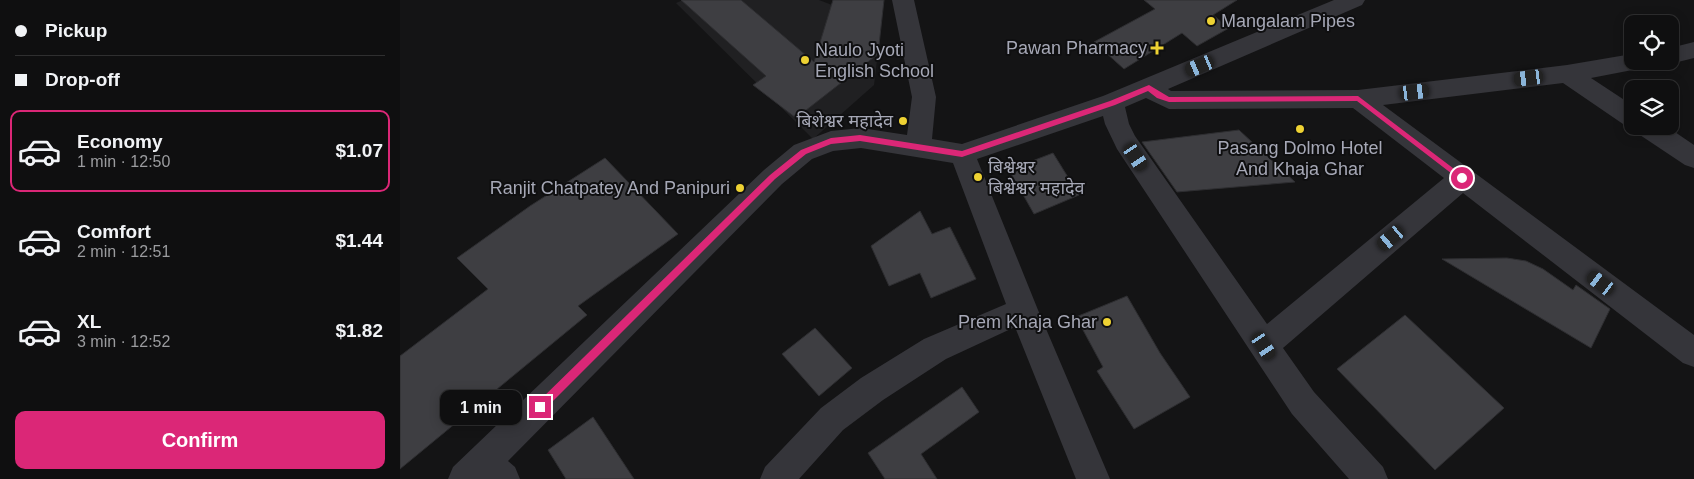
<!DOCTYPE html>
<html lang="en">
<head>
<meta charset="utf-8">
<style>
  :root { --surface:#0f0f10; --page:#181819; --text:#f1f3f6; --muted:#9b9c9f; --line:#2f2f30; --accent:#db2777 }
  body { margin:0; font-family:Helvetica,"Noto Sans Devanagari",sans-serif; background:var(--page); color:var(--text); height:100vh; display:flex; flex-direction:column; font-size:19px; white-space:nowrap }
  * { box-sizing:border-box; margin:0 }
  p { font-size:16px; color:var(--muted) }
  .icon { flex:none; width:28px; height:28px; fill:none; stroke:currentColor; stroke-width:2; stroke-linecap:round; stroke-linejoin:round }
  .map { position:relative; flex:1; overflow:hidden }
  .details { display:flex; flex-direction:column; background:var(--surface); width:400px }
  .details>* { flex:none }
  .banner { display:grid; align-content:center; height:110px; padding:0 15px; background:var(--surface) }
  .fabs { position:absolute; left:1224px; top:15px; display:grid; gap:10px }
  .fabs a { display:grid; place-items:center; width:55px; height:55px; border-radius:10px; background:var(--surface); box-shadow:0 2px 12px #0003,0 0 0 1px var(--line); font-size:25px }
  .end { position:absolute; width:22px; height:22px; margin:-11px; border:6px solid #db2777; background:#fff; box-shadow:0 0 0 2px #fff }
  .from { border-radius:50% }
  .bubble { position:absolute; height:35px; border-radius:10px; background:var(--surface); box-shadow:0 2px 12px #0003,0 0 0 1px var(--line); font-size:16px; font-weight:800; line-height:35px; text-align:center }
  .car { position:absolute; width:15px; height:30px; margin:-15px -8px; border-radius:6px; box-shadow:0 0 4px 1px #0007; background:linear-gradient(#222 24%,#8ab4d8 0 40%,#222 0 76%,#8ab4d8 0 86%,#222 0) }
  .banner b { display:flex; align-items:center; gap:18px; height:48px; font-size:19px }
  .banner b+b { border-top:1px solid var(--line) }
  .banner i { width:12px; height:12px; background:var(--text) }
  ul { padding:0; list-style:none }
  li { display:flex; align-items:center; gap:15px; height:82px; margin:0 10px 8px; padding:0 5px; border:2px solid transparent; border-radius:10px }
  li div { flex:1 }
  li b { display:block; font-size:19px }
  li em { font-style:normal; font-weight:800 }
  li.active { border-color:var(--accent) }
  li>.icon { width:45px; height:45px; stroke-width:1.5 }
  .cta { display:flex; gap:10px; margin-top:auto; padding:10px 15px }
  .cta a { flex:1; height:58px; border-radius:10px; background:var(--accent); color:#fff; font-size:20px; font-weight:800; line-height:58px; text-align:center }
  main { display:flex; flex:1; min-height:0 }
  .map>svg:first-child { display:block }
  .built { fill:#202022 }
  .building { fill:#3e3e42; stroke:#2e2e31 }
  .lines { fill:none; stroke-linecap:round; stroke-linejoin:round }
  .street { fill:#35353a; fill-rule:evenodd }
  .route { fill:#db2777 }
  .poi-dot { fill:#eed233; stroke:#0f0f10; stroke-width:2 }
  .labels { text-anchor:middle; stroke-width:4; stroke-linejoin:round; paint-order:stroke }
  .poi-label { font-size:18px; fill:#a6a8b6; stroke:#0f0f10; text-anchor:end }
</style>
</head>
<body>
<main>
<section class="details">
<div class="banner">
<b><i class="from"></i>Pickup</b>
<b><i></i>Drop-off</b>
</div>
<ul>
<li class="active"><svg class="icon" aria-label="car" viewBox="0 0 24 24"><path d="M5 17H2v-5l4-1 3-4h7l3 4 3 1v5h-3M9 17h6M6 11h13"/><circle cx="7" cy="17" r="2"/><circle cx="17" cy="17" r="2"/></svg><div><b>Economy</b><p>1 min · 12:50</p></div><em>$1.07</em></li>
<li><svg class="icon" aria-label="car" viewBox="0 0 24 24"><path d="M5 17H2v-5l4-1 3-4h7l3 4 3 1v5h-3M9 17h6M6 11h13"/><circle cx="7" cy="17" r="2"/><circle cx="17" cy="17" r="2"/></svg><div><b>Comfort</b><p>2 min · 12:51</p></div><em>$1.44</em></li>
<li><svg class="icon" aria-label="car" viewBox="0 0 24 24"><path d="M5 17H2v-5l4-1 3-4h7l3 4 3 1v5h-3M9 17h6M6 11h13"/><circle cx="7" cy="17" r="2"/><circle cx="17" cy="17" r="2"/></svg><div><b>XL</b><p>3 min · 12:52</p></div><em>$1.82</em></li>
</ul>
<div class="cta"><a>Confirm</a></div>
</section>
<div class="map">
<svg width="1294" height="479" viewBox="0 0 1294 479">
  <rect width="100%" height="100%" fill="#141415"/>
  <!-- built -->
  <polygon class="built" points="283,0 419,0 432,5 480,35 474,85 413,139 276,3"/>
  <!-- building -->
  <g class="building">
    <polygon points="281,0 341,0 414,62 433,0 484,0 478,54 396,118 353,85 366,76"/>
    <polygon points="744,0 837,0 813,15 829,28 797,46 782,33 724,69 694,42 755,9"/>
    <polygon points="839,130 895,182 777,192 742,142"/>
    <polygon points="653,153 679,195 634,214 609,170"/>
    <polygon points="205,158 278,234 178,306 187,315 0,469 0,356 88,289 57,258 130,206"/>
    <polygon points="520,211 532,234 550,227 576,279 531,298 520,273 489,286 471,246"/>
    <polygon points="1107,258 1126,261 1143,269 1173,290 1176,285 1210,309 1191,348 1042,259"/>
    <polygon points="727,296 760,353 790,397 734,429 697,371 703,367 676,317"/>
    <polygon points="1005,315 1104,408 1035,470 937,369"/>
    <polygon points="415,328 452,368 419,396 382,354"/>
    <polygon points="562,387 579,412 521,454 537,479 485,479 468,453"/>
    <polygon points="193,417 234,479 166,479 148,450"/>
  </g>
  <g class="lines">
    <!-- street -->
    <g class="street">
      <path d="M492 0H514L536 97 532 139 562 144 703 96 934 0H965L962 5 768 89 771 91 958 90 1167 65 1232 54V61H1252L1248 67 1191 78 1232 105V126L1223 124 1163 83 983 105 1294 335V367L1283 363 1063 193 883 348 914 392 983 467 988 479H949L892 414 717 149 705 124 703 116 577 159 638 310 710 479H676L615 327 546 359 483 400 443 430 399 479H360L365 467 421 408 461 378 524 339 606 304 553 163 461 148 433 151 412 159 382 184 108 461 115 467 120 479H48L53 467 364 170 394 145 431 131 461 128 507 135 512 97ZM746 98 769 109 953 108 1044 178 867 324 735 136 729 124 725 107Z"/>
      <polygon points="1294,42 1294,58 1270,64 1262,62 1270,61 1270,48"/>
      <polygon points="1234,126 1266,126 1294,145 1294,168 1285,165 1237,133"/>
    </g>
  </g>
  <!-- route -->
  <polygon class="route" points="749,85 769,97 958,96 1066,178 1062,181 1060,180 957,101 769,102 757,98 748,91 715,105 562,157 460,141 431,144 406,154 375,179 144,410 137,410 137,403 370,175 401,150 431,138 460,135 562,151 710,101"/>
  <!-- markers -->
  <g class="poi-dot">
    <circle cx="811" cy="21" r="5"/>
    <path d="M754.5 40.5h5v5h5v5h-5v5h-5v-5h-5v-5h5z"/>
    <circle cx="405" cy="60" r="5"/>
    <circle cx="503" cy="121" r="5"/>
    <circle cx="900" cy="129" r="5"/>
    <circle cx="578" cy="177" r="5"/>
    <circle cx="340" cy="188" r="5"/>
    <circle cx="707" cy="322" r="5"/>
  </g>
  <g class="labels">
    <!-- poi labels -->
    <g class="poi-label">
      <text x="821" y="27" text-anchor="start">Mangalam Pipes</text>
      <text x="747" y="54">Pawan Pharmacy</text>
      <text x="415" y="56" text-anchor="start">Naulo Jyoti<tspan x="415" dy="21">English School</tspan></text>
      <text x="493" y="127">बिशेश्वर महादेव</text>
      <text x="900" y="154" text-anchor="middle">Pasang Dolmo Hotel<tspan x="900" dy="21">And Khaja Ghar</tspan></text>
      <text x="588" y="173" text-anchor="start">बिश्वेश्वर<tspan x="588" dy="21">बिश्वेश्वर महादेव</tspan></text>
      <text x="330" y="194">Ranjit Chatpatey And Panipuri</text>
      <text x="697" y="328">Prem Khaja Ghar</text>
    </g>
  </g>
</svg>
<div class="fabs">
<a><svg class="icon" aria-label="locate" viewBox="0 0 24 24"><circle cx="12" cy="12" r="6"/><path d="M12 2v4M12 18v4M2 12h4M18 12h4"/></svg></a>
<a><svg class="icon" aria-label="layers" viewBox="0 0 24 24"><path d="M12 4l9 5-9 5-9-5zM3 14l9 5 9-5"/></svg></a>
</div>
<i class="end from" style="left:1062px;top:178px"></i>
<i class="end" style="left:140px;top:407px"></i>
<div class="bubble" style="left:40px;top:390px;width:82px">1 min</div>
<i class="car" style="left:800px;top:66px;rotate:247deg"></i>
<i class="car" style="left:1129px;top:78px;rotate:263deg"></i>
<i class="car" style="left:1015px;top:92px;rotate:83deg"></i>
<i class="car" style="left:736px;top:157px;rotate:146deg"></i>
<i class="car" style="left:991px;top:238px;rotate:230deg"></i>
<i class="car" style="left:1201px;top:283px;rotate:307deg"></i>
<i class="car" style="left:864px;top:346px;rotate:146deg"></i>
</div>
</main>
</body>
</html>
